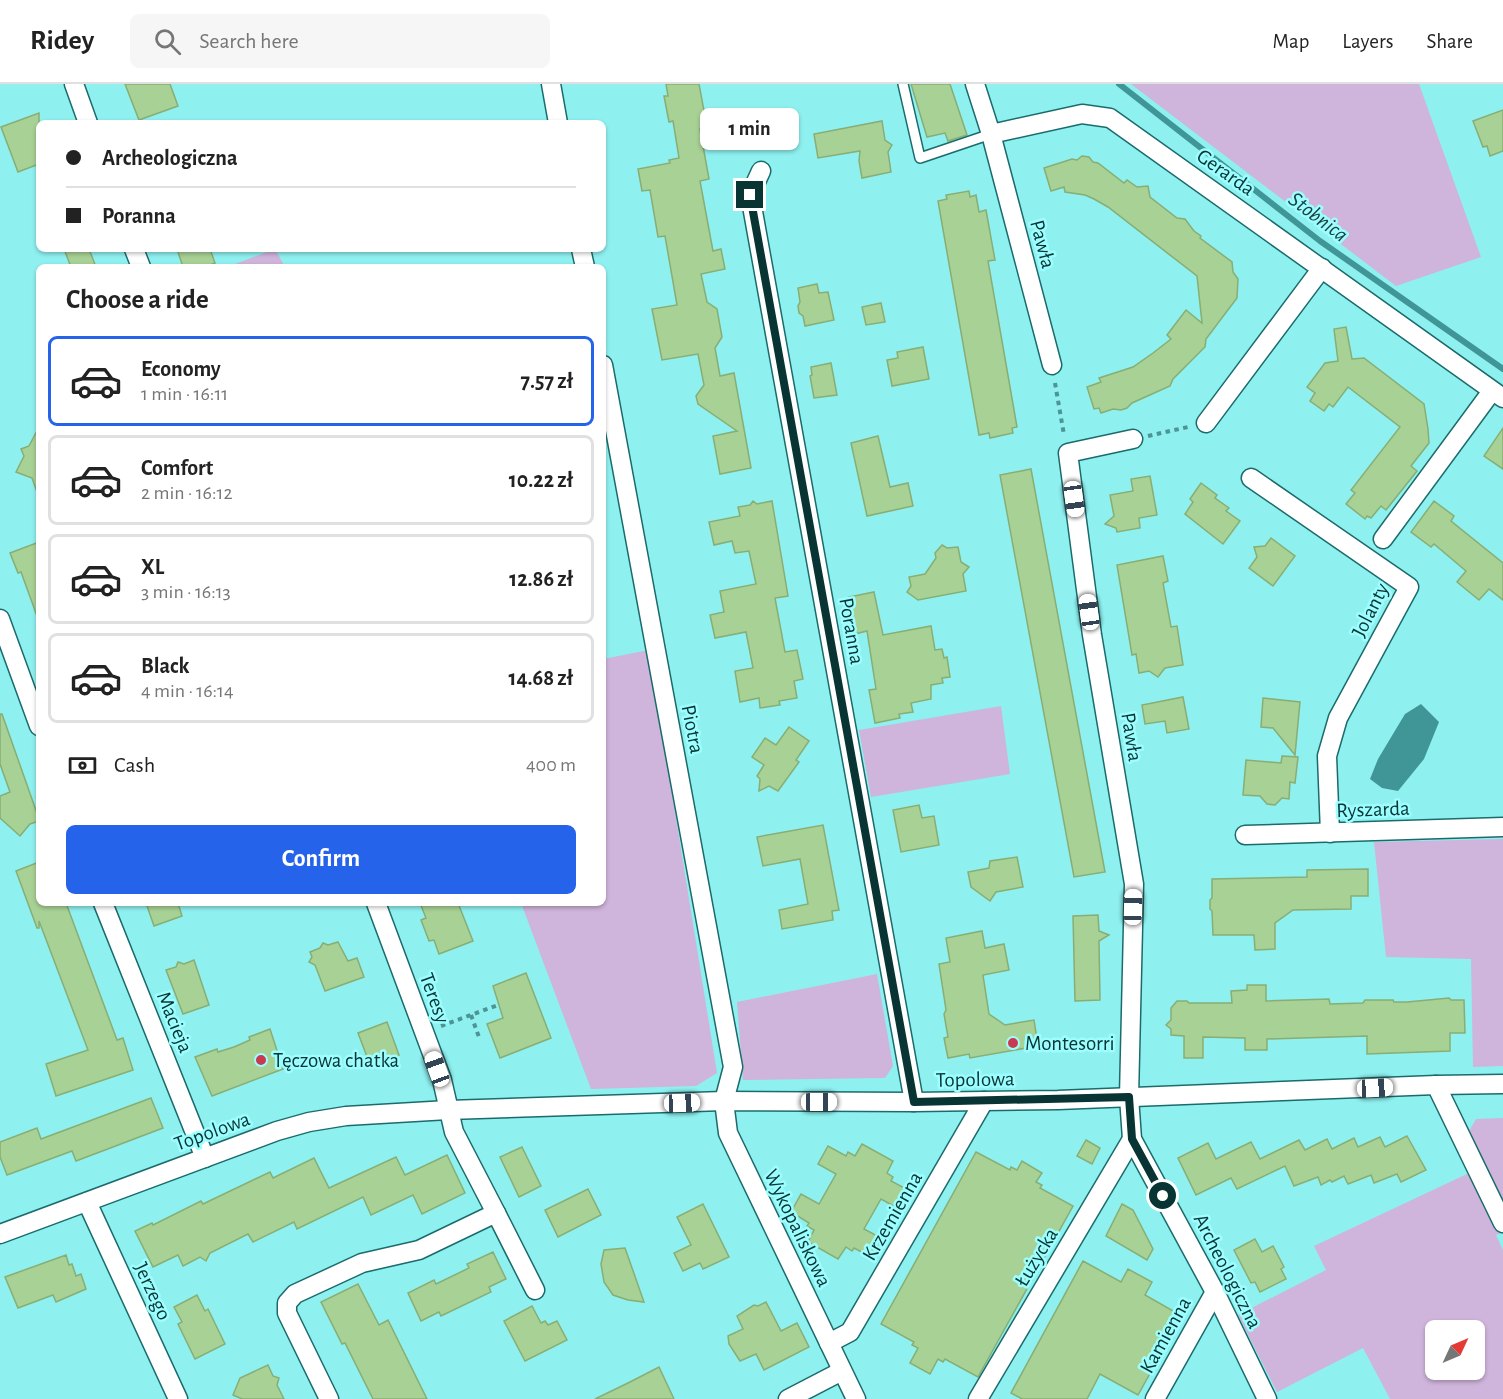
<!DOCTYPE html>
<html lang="en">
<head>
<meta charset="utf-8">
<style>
  :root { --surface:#fff; --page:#f6f6f6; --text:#222; --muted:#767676; --line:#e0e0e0; --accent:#2563eb }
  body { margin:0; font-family:"Alegreya Sans",sans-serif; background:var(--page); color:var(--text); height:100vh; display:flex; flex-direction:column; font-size:22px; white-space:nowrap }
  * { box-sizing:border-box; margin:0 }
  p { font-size:20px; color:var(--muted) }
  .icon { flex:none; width:33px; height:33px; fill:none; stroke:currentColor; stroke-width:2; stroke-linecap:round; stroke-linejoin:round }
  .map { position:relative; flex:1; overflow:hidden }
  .drawer { position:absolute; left:36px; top:180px; width:570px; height:642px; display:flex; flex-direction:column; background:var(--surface); border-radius:9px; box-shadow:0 2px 4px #0004 }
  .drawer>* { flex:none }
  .guide { position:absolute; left:36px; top:36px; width:570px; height:132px; border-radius:9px; box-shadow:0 2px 4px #0004; display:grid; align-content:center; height:132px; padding:0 30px; background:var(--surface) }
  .needle { width:39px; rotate:46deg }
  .buttons { position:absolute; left:1425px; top:1236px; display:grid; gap:12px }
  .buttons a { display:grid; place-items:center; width:60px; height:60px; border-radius:9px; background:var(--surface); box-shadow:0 2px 4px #0004; font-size:30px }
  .end { position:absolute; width:27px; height:27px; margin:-14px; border:8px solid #083434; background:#fff; box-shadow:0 0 0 3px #fff }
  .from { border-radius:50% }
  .bubble { position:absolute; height:42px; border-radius:9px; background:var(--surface); box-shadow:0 2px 4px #0004; font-size:20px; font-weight:600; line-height:42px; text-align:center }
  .car { position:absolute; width:18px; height:36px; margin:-18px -9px; border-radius:8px; box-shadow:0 0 4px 2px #0007; background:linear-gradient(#fff 24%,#345 0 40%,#fff 0 76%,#345 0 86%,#fff 0) }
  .guide b { display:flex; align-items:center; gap:21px; height:57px; font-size:22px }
  .guide b+b { border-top:2px solid var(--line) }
  .guide i { width:15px; height:15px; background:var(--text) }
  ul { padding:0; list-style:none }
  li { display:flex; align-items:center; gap:18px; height:90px; margin:0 12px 9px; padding:0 18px; border:3px solid var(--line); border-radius:9px }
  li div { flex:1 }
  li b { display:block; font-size:22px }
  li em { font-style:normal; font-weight:600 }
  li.selected { border-color:var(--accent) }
  li>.icon { width:54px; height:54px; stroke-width:1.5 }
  h2 { padding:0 30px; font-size:27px; line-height:72px }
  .pay { display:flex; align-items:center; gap:15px; height:66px; padding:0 30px; font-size:22px }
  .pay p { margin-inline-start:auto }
  .button { display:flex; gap:12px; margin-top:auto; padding:12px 30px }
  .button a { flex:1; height:69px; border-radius:9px; background:var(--accent); color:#fff; font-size:24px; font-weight:600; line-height:69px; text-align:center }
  header { display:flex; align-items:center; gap:36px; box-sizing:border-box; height:84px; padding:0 30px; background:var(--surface); border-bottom:2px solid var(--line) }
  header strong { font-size:28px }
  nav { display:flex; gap:33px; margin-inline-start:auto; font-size:21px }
  .search { width:420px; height:54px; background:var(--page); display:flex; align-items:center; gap:15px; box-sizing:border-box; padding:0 21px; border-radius:9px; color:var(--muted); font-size:22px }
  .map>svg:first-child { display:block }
  .green { fill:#cfb4db; fill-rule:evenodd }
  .water { fill:#409696 }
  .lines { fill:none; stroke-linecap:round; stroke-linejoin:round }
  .stream { stroke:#409696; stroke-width:6 }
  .building { fill:#a8d195; stroke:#87ae74; stroke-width:1.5 }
  .lane-casing { stroke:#1b6b6c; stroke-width:12 }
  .street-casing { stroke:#1b6b6c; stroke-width:21 }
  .path { stroke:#4d9494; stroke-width:4; stroke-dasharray:4.5 4.5; stroke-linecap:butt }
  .lane { stroke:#fff; stroke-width:9 }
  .street { stroke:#fff; stroke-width:18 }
  .route { stroke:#083434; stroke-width:8 }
  .poi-dot { fill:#c93951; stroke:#9cfefe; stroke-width:2 }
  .labels { text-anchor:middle; stroke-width:5; stroke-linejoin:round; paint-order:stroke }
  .street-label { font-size:21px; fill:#083434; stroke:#9cfefe }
  .poi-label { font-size:21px; fill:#083434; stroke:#9cfefe; text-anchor:start }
  .water-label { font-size:22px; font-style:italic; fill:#1a4242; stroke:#9cfefe }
</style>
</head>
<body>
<header>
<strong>Ridey</strong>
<div class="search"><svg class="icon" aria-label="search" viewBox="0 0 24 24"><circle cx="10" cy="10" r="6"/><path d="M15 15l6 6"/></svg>Search here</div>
<nav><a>Map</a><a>Layers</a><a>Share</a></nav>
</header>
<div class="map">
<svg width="1503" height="1315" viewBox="0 0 1503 1315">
  <rect width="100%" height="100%" fill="#8ff0f0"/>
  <!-- green -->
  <g class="green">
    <polygon points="1131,0 1419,0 1481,173 1396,202"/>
    <polygon points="275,165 285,183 227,183"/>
    <polygon points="649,566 717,989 696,1002 591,1005 521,819 603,819 603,575"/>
    <polygon points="1001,622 1010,690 871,713 859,646"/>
    <polygon points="1503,755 1503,982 1473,983 1471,875 1386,873 1374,758"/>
    <polygon points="877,890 893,982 885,994 743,996 737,918"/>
    <path d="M1503 1034V1148L1496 1151 1503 1166V1315H1390L1363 1264 1277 1308 1238 1231 1326 1186 1314 1162 1484 1082 1468 1049 1476 1035ZM1436 1246H1474V1286H1436Z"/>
  </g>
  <!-- water -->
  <polygon class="water" points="1421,620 1439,638 1424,675 1398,707 1382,704 1370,695 1378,675 1405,630"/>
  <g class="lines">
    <!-- stream -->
    <polyline class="stream" points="1119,0 1320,157 1503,285"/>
  </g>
  <!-- building -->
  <g class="building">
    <polygon points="125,0 170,0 178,22 139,36"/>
    <polygon points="666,0 699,0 707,43 700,45 709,95 700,97 713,167 721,165 725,185 701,190 707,218 717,225 722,253 715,264 720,292 734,289 751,384 720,390 713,352 737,347 698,320 696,312 704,301 698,270 662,276 652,225 677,221 665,152 658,153 650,106 642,107 638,85 670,79 669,76 679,74 673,37 669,38 664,12 668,12"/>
    <polygon points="911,0 950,0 967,51 948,57 945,49 927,53"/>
    <polygon points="1503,26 1503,67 1490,72 1487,62 1483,63 1473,37"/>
    <polygon points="39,29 39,80 18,88 1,43"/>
    <polygon points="882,37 885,56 892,61 888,68 891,88 862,94 859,77 860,67 818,74 814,50"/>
    <polygon points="1082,72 1089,73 1093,78 1098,79 1124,99 1127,96 1137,103 1148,102 1150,113 1177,134 1185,135 1194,147 1201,152 1200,154 1232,178 1233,188 1238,195 1237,214 1206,255 1205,263 1173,295 1170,302 1132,319 1127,324 1121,326 1113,325 1101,329 1099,324 1094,325 1087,303 1101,298 1099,294 1133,283 1153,269 1171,255 1167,251 1186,226 1202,239 1197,192 1108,123 1094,115 1085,111 1065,108 1064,103 1051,107 1044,84 1072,75 1077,76"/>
    <polygon points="969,107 970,113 976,111 979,128 986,126 995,176 988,177 1017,343 1012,344 1013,349 990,354 989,349 979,351 938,117 947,115 946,111"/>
    <polygon points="64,165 89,165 96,183 71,183"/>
    <polygon points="177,165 210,165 215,179 206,183 183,183"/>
    <polygon points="817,200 819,209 828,208 834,236 805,242 803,232 799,229 798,222 800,218 798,204"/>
    <polygon points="881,219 885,238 866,241 862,223"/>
    <polygon points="1346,243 1352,275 1364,274 1424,320 1428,345 1429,359 1411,382 1417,387 1386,426 1381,422 1371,434 1367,432 1365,435 1346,420 1355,409 1351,406 1400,343 1348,303 1333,323 1329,320 1324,327 1310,317 1315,309 1307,303 1325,279 1338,277 1334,245"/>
    <polygon points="923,263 929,295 892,302 887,276 898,274 897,268"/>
    <polygon points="831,279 837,311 814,314 810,292 812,291 811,283"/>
    <polygon points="39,343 39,407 37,408 32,394 16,388 24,372 21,365 29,362"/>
    <polygon points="1503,344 1503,385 1484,372"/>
    <polygon points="878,352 890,403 908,399 913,422 867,432 851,359"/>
    <polygon points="1031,385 1105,788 1074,793 1000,391"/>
    <polygon points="1150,392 1157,431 1139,434 1140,444 1117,448 1116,444 1105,440 1114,432 1110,411 1133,407 1131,395"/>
    <polygon points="1201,399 1217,411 1215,414 1229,424 1226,427 1240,437 1223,460 1185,430 1193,418 1190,415"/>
    <polygon points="753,417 757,420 772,417 788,512 775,514 785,568 797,566 803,595 794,597 797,614 779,617 780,621 760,624 759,614 740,618 735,587 753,584 746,548 715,554 710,531 724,528 720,507 756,500 749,467 735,469 732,457 714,461 709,438 740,432 738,423 750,421"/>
    <polygon points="1434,417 1454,432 1451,437 1503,479 1503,516 1489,505 1479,516 1457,498 1466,487 1434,460 1431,463 1411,448"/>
    <polygon points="1271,454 1295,472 1273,502 1249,484 1257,473 1254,463 1265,462"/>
    <polygon points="39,458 39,532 37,532 21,488 18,489 10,469"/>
    <polygon points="942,461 947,464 958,463 961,478 969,483 963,490 966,507 918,516 907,508 911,502 909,493 925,490 936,474 935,469"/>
    <polygon points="1163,472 1168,497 1163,499 1171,543 1177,542 1183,581 1165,584 1158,593 1149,587 1139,589 1136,570 1132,571 1117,481"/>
    <polygon points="874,508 883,551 931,542 935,566 942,565 944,574 947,573 950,593 942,594 943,599 931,601 931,615 911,619 913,628 899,630 900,634 875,639 869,606 876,605 867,547 855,550 849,513"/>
    <polygon points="1183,613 1189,645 1167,649 1165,637 1145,640 1142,621"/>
    <polygon points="1263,614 1300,618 1295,671 1273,644 1261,643"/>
    <polygon points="0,630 2,630 39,735 39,737 30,740 20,752 0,734 0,712 10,708 0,680"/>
    <polygon points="789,643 809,657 796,676 799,678 778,707 769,702 759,707 760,695 757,692 764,681 752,673 765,654 776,661"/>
    <polygon points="1282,672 1298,673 1295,699 1290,698 1289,715 1282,714 1275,721 1267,720 1260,712 1243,711 1246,676 1281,679"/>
    <polygon points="919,721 922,734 934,732 939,761 901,768 893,726"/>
    <polygon points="823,741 839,826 832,827 833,836 782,845 779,826 808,820 800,775 763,782 757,753"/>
    <polygon points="1017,773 1023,803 996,808 990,817 971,803 968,788 989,784 990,777"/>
    <polygon points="39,778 39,819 66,819 117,956 123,954 133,986 56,1012 46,980 88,966 39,837 39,844 37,844 16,787"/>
    <polygon points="1368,785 1368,812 1351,812 1351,825 1293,826 1275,839 1275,865 1255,866 1254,851 1213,851 1212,827 1210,825 1210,816 1212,814 1212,795 1307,793 1307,786"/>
    <polygon points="146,819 178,819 182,832 154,842"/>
    <polygon points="420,819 458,819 473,857 439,870 434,856 429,857 421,836 426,834"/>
    <polygon points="1098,831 1099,847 1109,851 1099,857 1100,916 1075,917 1073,832"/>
    <polygon points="982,847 985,864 1004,860 1009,886 983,891 989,930 1005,941 1034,936 1038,962 970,974 969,970 948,974 944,954 948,953 944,930 946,926 939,880 950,878 946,854"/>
    <polygon points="338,858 348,877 357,874 364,893 325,907 315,881 309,878 312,873 310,868 320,864 323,859 328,861"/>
    <polygon points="194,876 209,921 183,930 166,886 176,883 178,878 184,880"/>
    <polygon points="526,889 551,954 500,974 487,940 503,934 493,902"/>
    <polygon points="1247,901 1266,901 1266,917 1329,915 1330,920 1363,919 1365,916 1393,916 1394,918 1407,918 1449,914 1451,916 1464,916 1465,949 1450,949 1450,967 1367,970 1367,952 1267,955 1267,966 1245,966 1245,954 1203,953 1203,974 1184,974 1184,952 1171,951 1171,945 1166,941 1171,936 1171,924 1177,917 1187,917 1189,919 1232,919 1231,907 1247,906"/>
    <polygon points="387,938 399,971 384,977 381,984 369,978 358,949"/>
    <polygon points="270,945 283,985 212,1012 195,973 217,965 218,968 234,963 250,956 249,953"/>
    <polygon points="151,1014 163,1044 76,1077 72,1067 7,1091 0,1073 0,1058 37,1044 41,1055"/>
    <polygon points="1407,1052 1426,1086 1401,1098 1397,1090 1374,1099 1371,1091 1348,1100 1344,1092 1332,1098 1330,1096 1321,1101 1318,1093 1294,1102 1285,1082 1237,1105 1231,1094 1196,1111 1178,1074 1208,1059 1216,1075 1251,1058 1260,1075 1299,1056 1305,1066 1327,1055 1332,1065 1354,1054 1358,1063 1380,1053 1385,1063"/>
    <polygon points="1086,1056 1100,1064 1092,1080 1077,1072"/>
    <polygon points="862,1060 893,1077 887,1089 893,1093 891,1097 910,1107 899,1125 881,1115 864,1145 883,1155 873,1174 854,1164 852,1167 846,1163 838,1175 808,1158 814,1146 807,1142 809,1139 791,1128 801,1110 819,1120 836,1090 818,1080 828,1062 846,1072 848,1068 855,1072"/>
    <polygon points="522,1063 541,1102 519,1113 500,1073"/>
    <polygon points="976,1068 1010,1086 1011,1083 1017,1086 1022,1077 1042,1089 1036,1098 1042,1101 1040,1104 1073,1122 978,1293 945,1275 943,1278 938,1275 930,1290 910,1279 918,1264 912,1261 914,1258 881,1240"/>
    <polygon points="447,1071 465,1109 422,1130 413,1111 371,1131 363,1113 297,1145 294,1138 253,1158 248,1150 210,1169 206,1177 200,1173 183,1182 178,1171 153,1183 135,1147 152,1139 153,1141 201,1117 203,1120 270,1088 273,1094 314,1074 329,1104 396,1073 405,1091"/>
    <polygon points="588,1105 601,1131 558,1153 545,1126"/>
    <polygon points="703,1120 729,1173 703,1185 700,1179 683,1187 674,1169 691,1161 677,1133"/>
    <polygon points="1122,1120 1133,1126 1153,1165 1147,1176 1106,1152"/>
    <polygon points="1255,1155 1262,1168 1273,1162 1284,1183 1281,1185 1286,1195 1260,1208 1255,1198 1251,1199 1234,1166"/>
    <polygon points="625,1164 644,1218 628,1216 613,1211 604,1198 601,1180 604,1166"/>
    <polygon points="493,1168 506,1195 489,1203 491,1208 441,1232 439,1228 421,1237 408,1209 434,1196 436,1200 469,1184 467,1180"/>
    <polygon points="66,1171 69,1181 72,1180 76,1192 81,1190 86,1205 56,1218 53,1211 18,1224 5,1193"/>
    <polygon points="1083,1177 1121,1198 1128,1185 1152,1198 1145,1211 1182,1232 1138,1311 1100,1290 1087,1315 1022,1315 1011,1309"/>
    <polygon points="358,1200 379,1241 388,1236 427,1315 373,1315 345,1259 342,1260 321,1218"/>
    <polygon points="197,1211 205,1227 208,1225 225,1260 195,1275 178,1240 182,1238 174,1223"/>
    <polygon points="766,1218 781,1247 797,1239 809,1263 764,1286 756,1270 740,1277 729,1260 728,1252 743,1245 737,1232 754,1221 758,1222"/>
    <polygon points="532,1222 541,1239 545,1237 548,1241 557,1237 567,1256 525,1277 504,1237"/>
    <polygon points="268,1281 273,1292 279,1294 277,1301 284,1315 242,1315 233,1311 240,1294"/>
    <polygon points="659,1283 674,1315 595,1315 630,1298"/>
  </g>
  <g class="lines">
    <!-- lane casing -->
    <g class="lane-casing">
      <polyline id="lane" points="903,0 920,74 991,50"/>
    </g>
    <!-- street casing -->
    <g class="street-casing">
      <g id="street">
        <polyline points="74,0 88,39"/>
        <polyline points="551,0 558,39"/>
        <polyline points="975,0 991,50 1052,281"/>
        <polyline points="991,50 1082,30 1110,34 1503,314"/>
        <polyline points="761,87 750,111 914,1018"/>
        <polyline points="134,165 141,183"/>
        <polyline points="581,165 585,183"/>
        <polyline points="603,281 733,983 724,1017 728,1049 856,1315"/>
        <polyline points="1206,339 1322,184"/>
        <polyline points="1133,355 1068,369 1092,551 1134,800 1129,1013 1132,1055 1215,1208 1267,1315"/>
        <polyline points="1251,394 1409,503 1338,634 1327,672 1330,749"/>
        <polyline points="1383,455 1492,307"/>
        <polyline points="0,535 39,642"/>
        <polyline points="1245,751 1503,743"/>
        <polyline points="103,819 205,1074"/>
        <polyline points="1436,1001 1503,1139"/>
        <polyline points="87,1118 178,1315"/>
        <polyline points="496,1129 535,1206"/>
        <polyline points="0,1150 277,1047 309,1038 346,1032 448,1026 724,1017 914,1018 1058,1016 1436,1001 1503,1000"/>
        <polyline points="829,1259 850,1248 984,1017"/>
        <polyline points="329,1315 287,1229 287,1219 295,1210 362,1179 419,1166 496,1129 454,1048 442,996 376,819"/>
        <polyline points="788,1315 842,1287"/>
        <polyline points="978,1315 1132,1055"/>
        <polyline points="1155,1315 1215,1208"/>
      </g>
    </g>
    <!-- path -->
    <g class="path">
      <polyline points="1055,299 1064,351"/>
      <polyline points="1148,352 1188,343"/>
      <polyline points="471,931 480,956"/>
      <polyline points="441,942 498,921"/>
    </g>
    <!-- lane -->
    <use href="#lane" class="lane"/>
    <!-- street -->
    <use href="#street" class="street"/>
  </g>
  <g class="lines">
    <!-- route -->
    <polyline class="route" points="750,111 914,1018 1129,1013 1132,1055 1163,1112"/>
  </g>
  <!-- markers -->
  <g class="poi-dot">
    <circle cx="1013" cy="959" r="6"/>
    <circle cx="261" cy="976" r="6"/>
  </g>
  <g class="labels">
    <!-- street labels -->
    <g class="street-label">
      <text transform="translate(1226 88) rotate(35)" y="7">Gerarda</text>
      <text transform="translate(1043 160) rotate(75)" y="7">Pawła</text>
      <text transform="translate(1370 526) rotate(-63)" y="7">Jolanty</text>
      <text transform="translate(852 547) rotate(80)" y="7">Poranna</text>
      <text transform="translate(693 645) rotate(79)" y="7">Piotra</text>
      <text transform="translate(1132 653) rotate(81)" y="7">Pawła</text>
      <text transform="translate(1373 725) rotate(-2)" y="7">Ryszarda</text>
      <text transform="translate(435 914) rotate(70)" y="7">Teresy</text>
      <text transform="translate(175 938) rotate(68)" y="7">Macieja</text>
      <text transform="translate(975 995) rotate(-1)" y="7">Topolowa</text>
      <text transform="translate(212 1047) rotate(-20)" y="7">Topolowa</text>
      <text transform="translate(892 1132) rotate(-60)" y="7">Krzemienna</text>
      <text transform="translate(798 1144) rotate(64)" y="7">Wykopaliskowa</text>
      <text transform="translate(1036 1173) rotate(-59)" y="7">Łużycka</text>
      <text transform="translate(1228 1187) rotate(63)" y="7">Archeologiczna</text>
      <text transform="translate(153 1207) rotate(65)" y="7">Jerzego</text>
      <text transform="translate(1165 1251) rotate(-61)" y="7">Kamienna</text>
    </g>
    <!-- poi labels -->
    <g class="poi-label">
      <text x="1025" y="966">Montesorri</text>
      <text x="273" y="983">Tęczowa chatka</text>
    </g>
    <!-- water labels -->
    <g class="water-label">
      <text transform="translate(1319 132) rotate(37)" y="8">Stobnica</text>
    </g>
  </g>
</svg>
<div class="buttons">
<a><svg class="needle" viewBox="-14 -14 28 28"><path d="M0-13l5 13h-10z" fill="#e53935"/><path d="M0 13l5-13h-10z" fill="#767676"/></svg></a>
</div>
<i class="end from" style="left:1163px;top:1112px"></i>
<i class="end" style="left:750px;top:111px"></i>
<div class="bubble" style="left:700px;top:24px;width:99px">1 min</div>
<i class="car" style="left:1074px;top:415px;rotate:172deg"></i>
<i class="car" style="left:1089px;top:528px;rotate:352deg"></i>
<i class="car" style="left:1133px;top:823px;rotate:1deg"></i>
<i class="car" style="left:437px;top:985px;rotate:340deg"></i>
<i class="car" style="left:1375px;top:1004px;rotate:87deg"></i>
<i class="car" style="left:819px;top:1018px;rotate:90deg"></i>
<i class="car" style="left:682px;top:1019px;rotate:88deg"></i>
<div class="guide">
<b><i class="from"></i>Archeologiczna</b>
<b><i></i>Poranna</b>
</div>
<section class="drawer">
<h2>Choose a ride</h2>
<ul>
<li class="selected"><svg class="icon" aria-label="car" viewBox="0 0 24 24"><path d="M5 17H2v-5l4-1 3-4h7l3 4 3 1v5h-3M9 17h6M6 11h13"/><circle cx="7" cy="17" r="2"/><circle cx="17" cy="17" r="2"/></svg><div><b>Economy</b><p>1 min · 16:11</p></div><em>7.57 zł</em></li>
<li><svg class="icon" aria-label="car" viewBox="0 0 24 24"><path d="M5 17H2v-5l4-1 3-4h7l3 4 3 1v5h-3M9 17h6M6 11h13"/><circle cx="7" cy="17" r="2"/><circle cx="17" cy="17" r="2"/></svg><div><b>Comfort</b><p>2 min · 16:12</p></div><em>10.22 zł</em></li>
<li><svg class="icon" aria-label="car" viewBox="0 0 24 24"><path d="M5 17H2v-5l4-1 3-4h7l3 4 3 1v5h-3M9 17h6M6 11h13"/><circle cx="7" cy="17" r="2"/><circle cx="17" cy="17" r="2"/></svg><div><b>XL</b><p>3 min · 16:13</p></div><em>12.86 zł</em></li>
<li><svg class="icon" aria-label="car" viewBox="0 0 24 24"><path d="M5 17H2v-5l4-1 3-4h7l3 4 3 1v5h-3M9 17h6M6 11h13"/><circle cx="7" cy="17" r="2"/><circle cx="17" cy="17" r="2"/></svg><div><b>Black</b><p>4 min · 16:14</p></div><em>14.68 zł</em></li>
</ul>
<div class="pay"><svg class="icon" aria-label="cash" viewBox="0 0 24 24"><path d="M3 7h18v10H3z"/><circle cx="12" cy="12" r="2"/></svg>Cash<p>400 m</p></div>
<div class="button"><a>Confirm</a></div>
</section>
</div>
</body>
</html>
